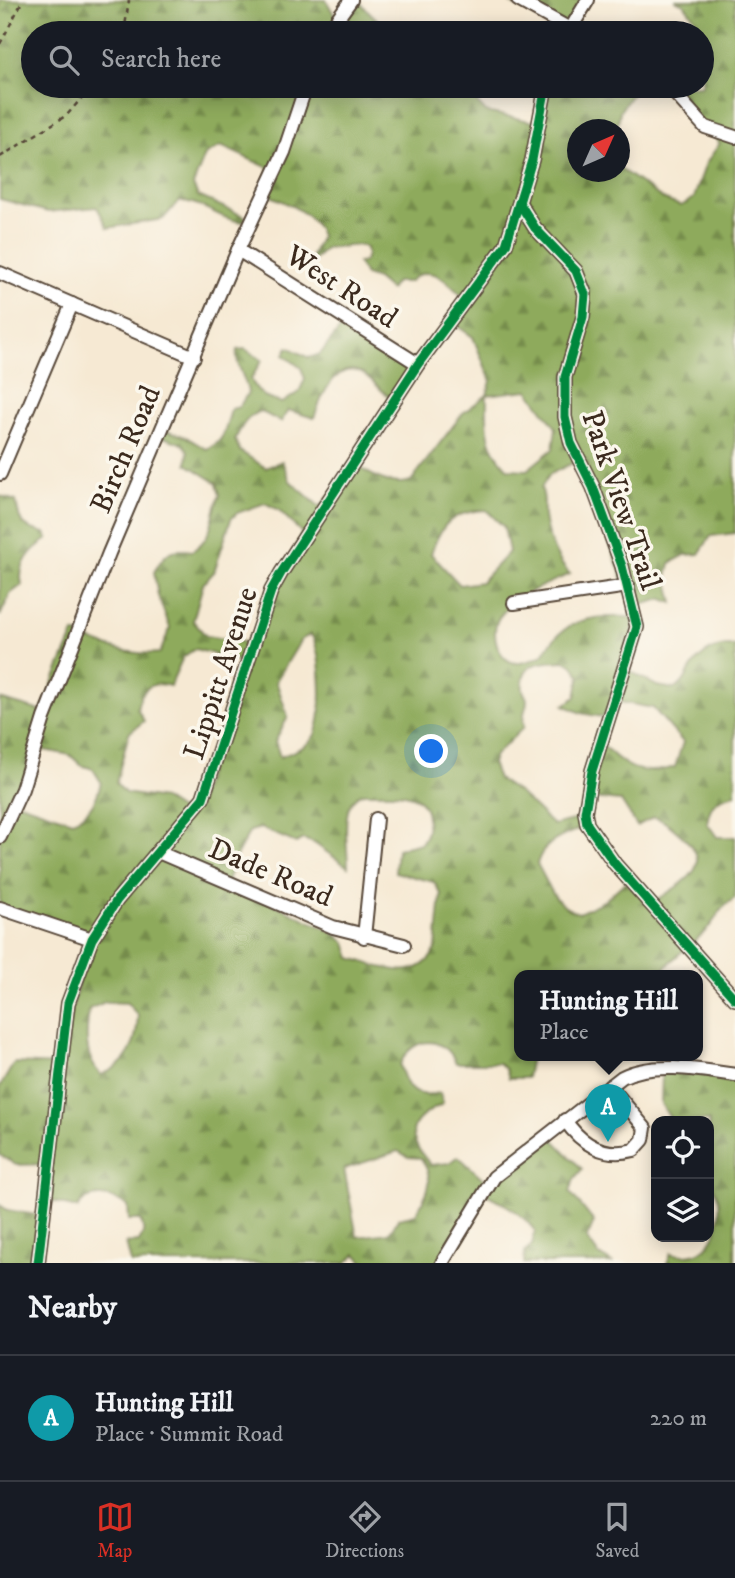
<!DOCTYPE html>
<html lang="en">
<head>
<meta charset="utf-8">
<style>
  body { margin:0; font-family:"IM FELL DW Pica",serif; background:#20242c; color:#f1f3f6 }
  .controls { position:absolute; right:21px; bottom:21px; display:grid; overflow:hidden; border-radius:14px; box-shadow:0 4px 18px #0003 }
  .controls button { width:63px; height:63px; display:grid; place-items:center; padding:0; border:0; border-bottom:2px solid #363941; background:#171b24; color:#f1f3f6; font:35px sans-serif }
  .compass { position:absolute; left:567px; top:119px; width:63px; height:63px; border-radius:50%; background:#171b24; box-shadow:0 4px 18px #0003; rotate:45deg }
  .you { position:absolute; left:432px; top:752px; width:24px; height:24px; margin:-18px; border:5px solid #fff; border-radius:50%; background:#1a73e8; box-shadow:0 0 0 10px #1a73e833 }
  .badge { display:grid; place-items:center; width:46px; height:46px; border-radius:50%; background:#d93025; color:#fff; font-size:23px; font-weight:700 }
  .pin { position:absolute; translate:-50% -58px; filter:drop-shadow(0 2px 4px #0008) }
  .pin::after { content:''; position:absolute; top:37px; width:24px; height:21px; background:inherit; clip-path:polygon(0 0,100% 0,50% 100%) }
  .popup { position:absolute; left:514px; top:970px; width:189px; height:91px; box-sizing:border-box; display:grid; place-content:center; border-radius:14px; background:#171b24; filter:drop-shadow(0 2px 5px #0005); font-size:23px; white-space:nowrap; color:#9ea1a6 }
  .popup b { font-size:26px; color:#f1f3f6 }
  .popup::after { content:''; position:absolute; left:50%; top:100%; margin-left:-14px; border:14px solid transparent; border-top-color:#171b24 }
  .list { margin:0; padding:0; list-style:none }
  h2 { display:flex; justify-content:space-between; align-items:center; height:91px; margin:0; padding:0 28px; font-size:30px }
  h2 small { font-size:23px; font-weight:400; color:#9ea1a6 }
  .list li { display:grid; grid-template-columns:46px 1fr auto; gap:21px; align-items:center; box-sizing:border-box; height:126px; padding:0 28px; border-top:2px solid #363941 }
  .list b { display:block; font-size:26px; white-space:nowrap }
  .list p { margin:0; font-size:23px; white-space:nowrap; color:#9ea1a6 }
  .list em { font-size:23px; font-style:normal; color:#9ea1a6 }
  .icon { flex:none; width:38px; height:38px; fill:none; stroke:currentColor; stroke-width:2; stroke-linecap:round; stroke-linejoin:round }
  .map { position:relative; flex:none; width:735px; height:1263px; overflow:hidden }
  .search { position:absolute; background:#171b24; box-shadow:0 4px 18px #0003; left:21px; right:21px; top:21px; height:77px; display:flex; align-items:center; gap:18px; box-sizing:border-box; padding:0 24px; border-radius:38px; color:#9ea1a6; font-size:26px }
  .sheet { height:217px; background:#171b24 }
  nav { display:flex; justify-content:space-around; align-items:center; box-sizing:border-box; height:98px; border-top:2px solid #363941; background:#171b24; font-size:19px; color:#9ea1a6 }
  nav a { display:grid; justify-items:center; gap:4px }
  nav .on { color:#d93025 }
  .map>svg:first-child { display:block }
  .forest { fill:url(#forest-firs); stroke:#646a3d; stroke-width:2; fill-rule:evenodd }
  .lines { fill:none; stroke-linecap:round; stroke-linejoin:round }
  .minor-casing { stroke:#574739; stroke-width:16 }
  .path { stroke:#574739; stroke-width:2.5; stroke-dasharray:5 5; stroke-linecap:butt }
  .minor { stroke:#fff; stroke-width:12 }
  .cycleway-casing { stroke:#fbf7ec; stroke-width:13 }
  .cycleway { stroke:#00873e; stroke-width:9 }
  .labels { text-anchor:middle; stroke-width:7; stroke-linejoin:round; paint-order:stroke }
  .street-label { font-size:30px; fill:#3b2a1e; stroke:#fbf7ec }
</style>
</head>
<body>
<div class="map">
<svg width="735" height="1263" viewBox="0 0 735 1263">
  <defs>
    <pattern id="forest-firs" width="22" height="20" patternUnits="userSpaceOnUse" patternTransform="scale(1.75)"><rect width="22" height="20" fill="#8eaa5c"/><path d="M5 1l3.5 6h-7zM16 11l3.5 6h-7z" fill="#758b4b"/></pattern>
  </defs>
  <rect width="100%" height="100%" fill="#fbf7ec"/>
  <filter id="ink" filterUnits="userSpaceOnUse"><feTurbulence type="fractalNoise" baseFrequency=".0143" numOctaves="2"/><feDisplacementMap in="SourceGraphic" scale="14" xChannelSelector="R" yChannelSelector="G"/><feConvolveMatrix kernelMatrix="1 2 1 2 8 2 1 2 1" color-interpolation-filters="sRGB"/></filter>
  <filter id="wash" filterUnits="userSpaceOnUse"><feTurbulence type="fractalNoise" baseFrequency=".00686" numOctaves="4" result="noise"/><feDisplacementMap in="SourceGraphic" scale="28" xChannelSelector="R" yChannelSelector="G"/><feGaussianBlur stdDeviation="1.57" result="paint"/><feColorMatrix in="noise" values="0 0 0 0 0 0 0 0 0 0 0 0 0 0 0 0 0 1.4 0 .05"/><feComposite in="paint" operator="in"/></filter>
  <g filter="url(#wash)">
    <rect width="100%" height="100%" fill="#f6e9d3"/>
    <g class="forest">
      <path d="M0,0H326L335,16L352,0H357L386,28L382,33H33V86H473V98L486,112L535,122L544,86H638L620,111L617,129L578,130V172H620V169L665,200L681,206L694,198L706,163L720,143L686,111L670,86H702V33H698L701,27L684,4L675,0H735V533L711,536L699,554L685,555L670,563L667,576L673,603L662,599L633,607L579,460L550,474L541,488C546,499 543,505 544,516C546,534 557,562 570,574C545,585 518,594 500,616C489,630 497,662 517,663C526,664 536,658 543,655C564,617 592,616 632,617L633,625L625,668L657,686L675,689C686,682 685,677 692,667C702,652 717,645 735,646V794C716,799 710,802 707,823L717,837H735V898C722,906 718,916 709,927C695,945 671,955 661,976H519V1056H531L527,1078H509L506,1069L499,1063H456C444,1033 410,1037 400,1065C407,1091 413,1098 440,1093L443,1104C406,1121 405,1136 431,1165L449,1163L458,1156L488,1183L547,1133L582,1169L574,1179L570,1192L594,1222L587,1239L598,1254L612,1263H524L525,1252L532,1245L535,1231C521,1212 504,1203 484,1193L448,1263H364L356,1254L346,1263H131L126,1243L139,1242C144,1233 145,1228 140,1220H129L128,1206C112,1195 89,1190 77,1208L50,1201L48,1164L16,1165L0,1155V1087L14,1063L59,1065L88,943L0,906V699L41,711L74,633C103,646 128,656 160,653L170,628L158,596L154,572C165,553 170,547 192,551C215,537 210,517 220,495L217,483L187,464L188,451L183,444L155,434L157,427L186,437L206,449C225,443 226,427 231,409L239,407L248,393C246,378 235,365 237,350L245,349L262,360L251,379C258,394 266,399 282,403L299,392L305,379L301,368L284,355L288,347L309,358L320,354L344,324L413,368L392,399C381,392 373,379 362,373C335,359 320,400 314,418L288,410L281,422L260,411C247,416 241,427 235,440L240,451L266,468L282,461L290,481L320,507L354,464C371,475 391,488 411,481L463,413L487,395L491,381L473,337L450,321L465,299C448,283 431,260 409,282H396L390,290L377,279L365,275L358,263L364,262L367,255L366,248L361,245L326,248L307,267L321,236C313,210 283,203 261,191L269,168L221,146L205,155L193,185L198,196L246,217L244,222C220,221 203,201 179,201L163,219L108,228L97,207L48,212L0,199ZM528,390L556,428L553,449L527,470L508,469C484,443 487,427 487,395ZM265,503L279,510L302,533L249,643L206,636L193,621L203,584L214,572L231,519L237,513ZM486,510L504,527L509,552L481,582L460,585L431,554C441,523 452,512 486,510ZM311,634C322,653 324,710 316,732C311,747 293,751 280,757L275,741L288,717L276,681L301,640ZM195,649L243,662L199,800L186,814L163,799L125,793L116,783L129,733L144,721L137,708C141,689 151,680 170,686L183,657ZM564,661L572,664L580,676L576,697L564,705L581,713L602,717L614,701L653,708L683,742L675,767C641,777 626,769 602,744L588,798L621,801L637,826L654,817C667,821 674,829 685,839C719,871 674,885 651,905L625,882L604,901L579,913C553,907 549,883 537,864C544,840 563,837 583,827L585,817L553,825L519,793L498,779L492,763L495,755L524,727C521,712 527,711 527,700C527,697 524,694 523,690C519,661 542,662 564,661ZM33,748L70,755L81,765L93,769L101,782C98,798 89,815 72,821L17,802ZM363,793C385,794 425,786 427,817C428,828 428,834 421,843L397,849L395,872L434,882L441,894L436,948C419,986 380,966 351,958L346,943L333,932L227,882L235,858L250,831L261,828L296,843L303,839L314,843L348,867C348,845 338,801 363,793ZM105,1002L127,1003L138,1015C137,1043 129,1065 101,1075C83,1057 86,1032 89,1009ZM398,1151L408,1157L421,1158C436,1182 428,1191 416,1214L399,1218L389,1233L357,1237L344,1169Z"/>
      <path d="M504,0H587L568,31Z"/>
      <path d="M0,496L16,501C19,524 23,528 45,533L48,539C31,549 17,565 22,585L10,594L0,616Z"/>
      <path d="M662,1073L735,1075V1263H667L671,1253C708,1263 721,1233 719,1202C718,1193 711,1185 709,1176C705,1160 709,1138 709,1121H672L661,1104Z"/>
      <path d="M0,1205L7,1210L37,1215L35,1263H0Z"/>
    </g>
  </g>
  <g filter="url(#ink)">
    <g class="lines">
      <defs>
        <g id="minor">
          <path d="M518,0L577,33"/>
          <path d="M327,33L351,0"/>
          <path d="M568,33L588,0"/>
          <path d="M668,86L705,127L735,137"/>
          <path d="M520,204L535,228L576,271L585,294L583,317L565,377V417L571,443L593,487L622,566L637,627L592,771L585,812L587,824L615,864L735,999"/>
          <path d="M238,250L418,364"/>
          <path d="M0,273L194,357"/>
          <path d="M0,474L72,304"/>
          <path d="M514,603L628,586"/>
          <path d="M0,837L22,789L44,718L109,553L238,250L284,152L306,86"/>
          <path d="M158,852L333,927L404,945"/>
          <path d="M0,908L92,939"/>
          <path d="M364,937L376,819"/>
          <path d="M565,1120C581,1144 604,1158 634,1150L643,1140L645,1128L610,1086"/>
          <path d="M38,1263L68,1003L92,939L117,900L203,798L271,591L281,573L418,364L506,245L532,160L546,86"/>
          <path d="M442,1263L494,1177L622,1077C653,1061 702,1070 735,1075"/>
        </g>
      </defs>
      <use href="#minor" class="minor-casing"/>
      <g class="path">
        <path d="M124,33L129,0"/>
        <path d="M0,44L23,0"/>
        <path d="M0,157L67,115L92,86"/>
      </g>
      <use href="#minor" class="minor"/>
      <defs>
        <g id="cycleway">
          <path d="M520,204L535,228L576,271L585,294L583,317L565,377V417L571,443L593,487L622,566L637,627L592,771L585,812L587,824L615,864L735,999"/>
          <path d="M38,1263L68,1003L92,939L117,900L203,798L271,591L281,573L418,364L506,245L532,160L546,86"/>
        </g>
      </defs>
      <use href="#cycleway" class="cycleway-casing"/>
      <use href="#cycleway" class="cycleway"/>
    </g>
  </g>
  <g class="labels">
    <g class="street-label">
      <text transform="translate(342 286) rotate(33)" y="10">West Road</text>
      <text transform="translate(125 449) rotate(-67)" y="10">Birch Road</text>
      <text transform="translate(622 500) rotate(71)" y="10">Park View Trail</text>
      <text transform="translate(220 673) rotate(-72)" y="10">Lippitt Avenue</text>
      <text transform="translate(271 872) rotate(23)" y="10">Dade Road</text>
    </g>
  </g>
</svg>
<div class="controls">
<button><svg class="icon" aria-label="locate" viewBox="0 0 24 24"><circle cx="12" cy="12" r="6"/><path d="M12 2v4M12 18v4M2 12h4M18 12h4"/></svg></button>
<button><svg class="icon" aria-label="layers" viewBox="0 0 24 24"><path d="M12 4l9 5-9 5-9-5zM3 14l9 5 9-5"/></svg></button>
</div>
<svg class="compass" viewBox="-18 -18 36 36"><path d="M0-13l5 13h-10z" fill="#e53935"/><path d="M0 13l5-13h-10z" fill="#9ea1a6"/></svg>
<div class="you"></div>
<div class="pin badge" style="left:608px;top:1142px;background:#0f9aa8">A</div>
<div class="popup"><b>Hunting Hill</b>Place</div>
<div class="search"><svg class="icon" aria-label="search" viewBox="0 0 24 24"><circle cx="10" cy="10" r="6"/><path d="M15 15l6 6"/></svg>Search here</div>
</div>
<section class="sheet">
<h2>Nearby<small></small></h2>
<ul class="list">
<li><span class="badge" style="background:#0f9aa8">A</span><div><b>Hunting Hill</b><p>Place · Summit Road</p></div><em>220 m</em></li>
</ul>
</section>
<nav>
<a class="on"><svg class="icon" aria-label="map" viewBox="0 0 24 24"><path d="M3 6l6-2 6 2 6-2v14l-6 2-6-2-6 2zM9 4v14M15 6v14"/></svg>Map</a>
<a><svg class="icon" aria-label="directions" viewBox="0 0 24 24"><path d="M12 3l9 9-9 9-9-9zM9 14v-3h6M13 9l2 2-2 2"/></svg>Directions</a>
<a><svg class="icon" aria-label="saved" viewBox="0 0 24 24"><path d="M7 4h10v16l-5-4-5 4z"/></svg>Saved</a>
</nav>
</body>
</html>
